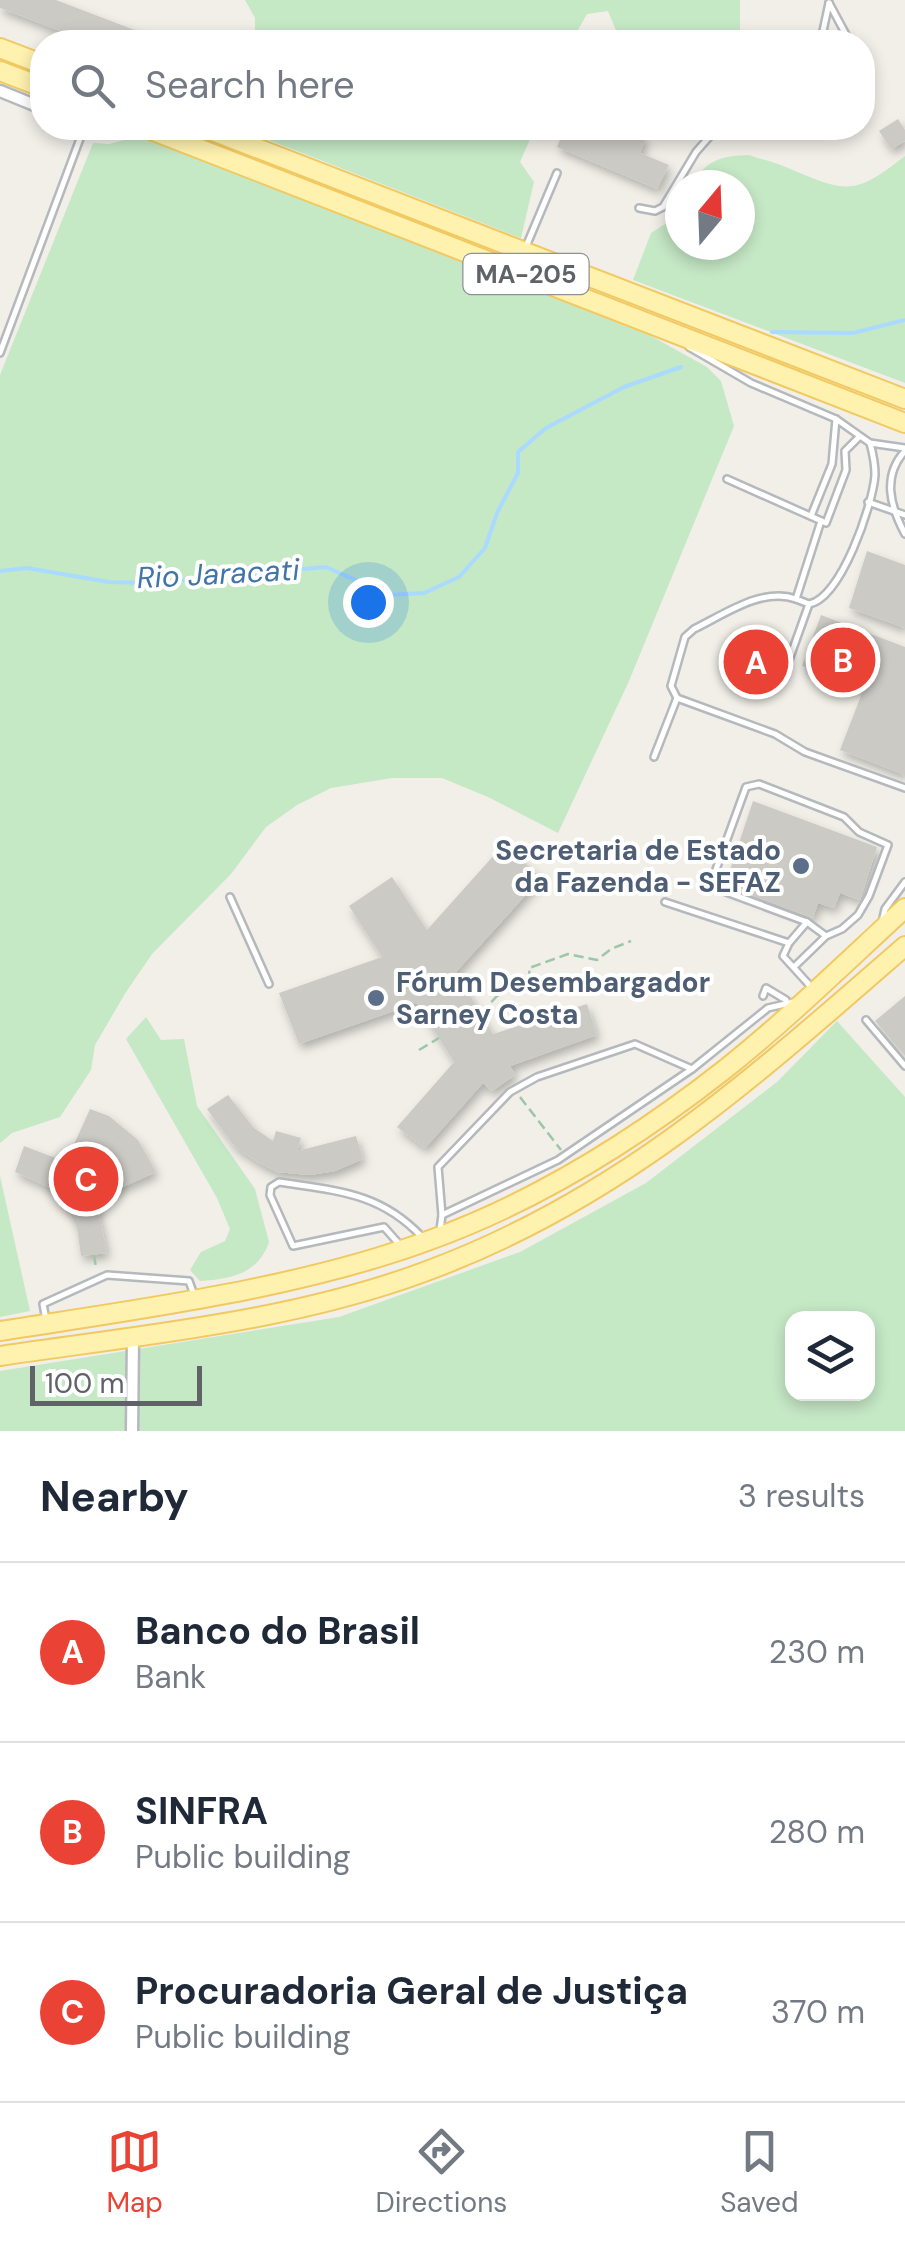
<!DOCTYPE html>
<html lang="en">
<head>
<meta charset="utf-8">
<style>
  body { margin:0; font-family:"DM Sans",sans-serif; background:#f6f6f7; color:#1f2937 }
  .controls { position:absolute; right:30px; bottom:30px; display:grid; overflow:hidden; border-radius:20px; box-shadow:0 5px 15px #0003 }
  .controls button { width:90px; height:90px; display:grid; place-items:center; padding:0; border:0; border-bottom:2px solid #e0e1e3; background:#fff; color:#1f2937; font:50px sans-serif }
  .compass { position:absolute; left:665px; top:170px; width:90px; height:90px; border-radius:50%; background:#fff; box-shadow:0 5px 15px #0003; rotate:19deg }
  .scale { position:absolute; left:30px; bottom:25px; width:172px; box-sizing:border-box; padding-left:10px; border:5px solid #5f6368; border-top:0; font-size:28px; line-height:35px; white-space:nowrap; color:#5f6368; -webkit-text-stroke:8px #fff; paint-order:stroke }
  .you { position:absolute; left:368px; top:602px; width:35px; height:35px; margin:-25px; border:8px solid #fff; border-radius:50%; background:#1a73e8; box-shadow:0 0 0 15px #1a73e833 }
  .badge { display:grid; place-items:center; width:65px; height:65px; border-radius:50%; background:#ea4335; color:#fff; font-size:32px; font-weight:700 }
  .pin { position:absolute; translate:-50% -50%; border:5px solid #fff; box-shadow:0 2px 10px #0006 }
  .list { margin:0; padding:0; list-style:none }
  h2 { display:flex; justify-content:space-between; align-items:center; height:130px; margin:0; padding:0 40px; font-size:42px }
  h2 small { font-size:32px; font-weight:400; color:#747a83 }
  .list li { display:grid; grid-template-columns:65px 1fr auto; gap:30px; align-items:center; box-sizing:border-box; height:180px; padding:0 40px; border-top:2px solid #e0e1e3 }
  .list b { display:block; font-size:38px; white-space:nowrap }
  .list p { margin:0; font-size:32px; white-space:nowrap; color:#747a83 }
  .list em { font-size:32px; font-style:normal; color:#747a83 }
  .icon { flex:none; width:55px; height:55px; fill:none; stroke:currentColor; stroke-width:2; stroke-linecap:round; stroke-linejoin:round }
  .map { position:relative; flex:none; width:905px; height:1431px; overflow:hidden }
  .search { position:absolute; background:#fff; box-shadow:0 5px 15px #0003; left:30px; right:30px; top:30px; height:110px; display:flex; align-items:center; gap:25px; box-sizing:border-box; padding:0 35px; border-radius:40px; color:#747a83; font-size:38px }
  .sheet { height:670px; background:#fff }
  nav { display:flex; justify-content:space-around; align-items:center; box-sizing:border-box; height:140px; border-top:2px solid #e0e1e3; background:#fff; font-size:28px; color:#747a83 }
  nav a { display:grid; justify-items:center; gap:5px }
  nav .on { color:#ea4335 }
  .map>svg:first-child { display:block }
  .green { fill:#c5e8c5; fill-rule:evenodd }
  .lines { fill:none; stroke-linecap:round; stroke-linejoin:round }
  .stream { stroke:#aadaff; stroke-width:4 }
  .building { fill:#cccac5; filter:url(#shadow) }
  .service-casing { stroke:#b5b8bc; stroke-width:10 }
  .minor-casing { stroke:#b5b8bc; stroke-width:15 }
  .primary-casing { stroke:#f2c960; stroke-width:22 }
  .path { stroke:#9cc7a9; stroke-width:2.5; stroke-dasharray:10 5; stroke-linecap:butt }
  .service { stroke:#fff; stroke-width:5 }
  .minor { stroke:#fff; stroke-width:10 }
  .primary { stroke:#fff2af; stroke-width:18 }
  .service-dot { fill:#5c6f8a; stroke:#fff; stroke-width:4 }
  .labels { text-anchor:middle; stroke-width:8; stroke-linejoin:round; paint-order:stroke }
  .shield { fill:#fff; stroke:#8f9295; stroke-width:2.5 }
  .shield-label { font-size:25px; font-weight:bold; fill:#5f6368 }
  .service-label { font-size:28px; font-weight:bold; fill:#4e5e75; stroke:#fff; text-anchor:end }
  .water-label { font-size:30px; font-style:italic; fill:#4174aa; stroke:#fff }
</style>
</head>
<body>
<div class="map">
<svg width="905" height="1431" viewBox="0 0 905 1431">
  <defs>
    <filter id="shadow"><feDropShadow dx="3" dy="5.5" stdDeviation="5" flood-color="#0004"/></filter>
  </defs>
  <rect width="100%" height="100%" fill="#f1efe8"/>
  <g class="green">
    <path d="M245,0H740V42H624L620,40L608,11L587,14L571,42H255V18Z"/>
    <path d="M238,128H535L520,162L534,182L521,238Z"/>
    <path d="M139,136L651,336L707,367L721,381L734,426L629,681L558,833L488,797L442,778H392L331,788L297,805L266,827L231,874L152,954L126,992L95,1045L91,1070L60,1117L12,1133L0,1143V375L93,143L109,144Z"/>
    <path d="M749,155C764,160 780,164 795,171C849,194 858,193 905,156V383L633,280L651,233L673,219L680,209V245H740V185H691C706,160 721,156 749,155Z"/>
    <path d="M146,1017L161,1040L184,1039L197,1106L255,1189L269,1242C258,1274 231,1279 200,1281L190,1270L201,1252L225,1241L230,1229L217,1198L126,1039Z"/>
    <path d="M837,1021L905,1097V1431H0V1371L339,1317L520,1252L646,1183L777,1082ZM792,1318H868V1394H792Z"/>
    <path d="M0,1176L30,1311L0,1317Z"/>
  </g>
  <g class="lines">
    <g class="stream">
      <path d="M772,332L853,333L905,320"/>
      <path d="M0,571L27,568L109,582L151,583L326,567L389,595L424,593L459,577L485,548L497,513L518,473V452L546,428L624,387L681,367"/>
    </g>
  </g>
  <g class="building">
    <path d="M0,0H56L166,42H89L0,8Z"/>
    <path d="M898,119L905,130V141L891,149L879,131Z"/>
    <path d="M565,128L591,134L593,128H623L646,137L640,153L669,165L657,189L557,147Z"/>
    <path d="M867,551L905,565V628L849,608Z"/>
    <path d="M821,615L905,647V775L840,750L864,688L802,666Z"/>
    <path d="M753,801L877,847L860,900L840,893L834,908L818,903L813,918L725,885Z"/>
    <path d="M504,844L541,878L456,972L493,1034L587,1004L597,1035L510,1066L515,1075L492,1091L483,1083L425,1148L397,1127L454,1062L417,1003L299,1044L279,993L382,957L349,906L392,877L427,930Z"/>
    <path d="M905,996V1056L875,1021Z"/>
    <path d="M228,1095L254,1128L273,1141L276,1131L301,1138L297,1151L356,1136L363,1159L335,1171L310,1175L277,1172L259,1163L235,1147L207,1109Z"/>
    <path d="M90,1109L109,1116L138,1140L156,1172L96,1199L107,1253L81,1256L77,1227L59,1192L15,1172L24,1146L66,1162Z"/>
  </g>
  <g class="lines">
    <defs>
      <g id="service">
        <path d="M829,3L850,42"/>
        <path d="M817,42L823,31L829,3"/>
        <path d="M818,42H837"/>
        <path d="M862,60L868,74"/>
        <path d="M639,208L655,211L663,207L696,152L717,128"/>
        <path d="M525,249L557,173"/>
        <path d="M689,347L751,383L836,419L870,443L905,448"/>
        <path d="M0,353L84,128"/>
        <path d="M905,451C882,476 890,506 905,534"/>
        <path d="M727,479L826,523L846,470L845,451L859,437"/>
        <path d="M868,502L905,515"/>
        <path d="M811,516L832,464L836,419"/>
        <path d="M821,521L796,599C762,587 725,614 694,629L685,637L671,686L677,698L775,734L805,752L905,788"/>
        <path d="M796,599L809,604C841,599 873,504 875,475C875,464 873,454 870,443"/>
        <path d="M789,660L809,604"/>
        <path d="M654,757L677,698"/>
        <path d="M230,897L269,984"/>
        <path d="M665,902L789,943"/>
        <path d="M807,922L789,943L783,956L813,989"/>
        <path d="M882,922L885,909L905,882"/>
        <path d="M794,967L826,936L842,929L858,915L869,896L888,845L859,832L844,817L759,784L746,787L710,886L807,922L826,936"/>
        <path d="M763,996L766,988L786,1000"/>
        <path d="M866,1020L905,1066"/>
        <path d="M442,1215L558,1160L692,1069"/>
        <path d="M440,1230L442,1215L438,1167L510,1092L537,1077L635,1044L692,1069L768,1008L794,1002"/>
        <path d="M400,1245L384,1227L293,1246L270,1195L271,1187L279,1182C336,1191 379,1192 421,1236"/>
        <path d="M46,1320L43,1304L107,1275L189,1281L194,1295"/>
      </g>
      <g id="minor">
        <path d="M0,91L42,108"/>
        <path d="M94,128H115"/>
        <path d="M132,1431L133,1337"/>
      </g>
      <g id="primary">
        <path d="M0,48L42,64"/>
        <path d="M0,71L42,87"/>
        <path d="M146,128L905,423"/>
        <path d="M205,128L905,399"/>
        <path d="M0,1331C139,1309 298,1289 430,1240C535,1202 636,1139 724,1070C787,1020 845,963 905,908"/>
        <path d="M0,1356C141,1335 289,1322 424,1272C618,1201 752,1079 905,946"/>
      </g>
    </defs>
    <use href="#service" class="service-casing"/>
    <use href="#minor" class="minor-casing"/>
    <use href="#primary" class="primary-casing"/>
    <g class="path">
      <path d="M481,1013L497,996L530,981L529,968L568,954L597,960L611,949L631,941"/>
      <path d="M419,1050L439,1038"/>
      <path d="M520,1097L561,1150"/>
      <path d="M94,1255L96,1268"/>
    </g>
    <use href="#service" class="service"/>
    <use href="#minor" class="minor"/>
    <use href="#primary" class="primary"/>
  </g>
  <g class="service-dot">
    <circle cx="801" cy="866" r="10"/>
    <circle cx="376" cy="998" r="10"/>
  </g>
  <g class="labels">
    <rect class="shield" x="463.5" y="254" width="125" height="40" rx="8"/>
    <g class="shield-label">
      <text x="526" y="283">MA-205</text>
    </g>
    <g class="service-label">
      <text x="781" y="860">Secretaria de Estado<tspan x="781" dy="32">da Fazenda - SEFAZ</tspan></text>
      <text x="396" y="992" text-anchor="start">Fórum Desembargador<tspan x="396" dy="32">Sarney Costa</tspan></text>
    </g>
    <g class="water-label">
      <text transform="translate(218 574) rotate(-3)" y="10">Rio Jaracati</text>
    </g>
  </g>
</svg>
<div class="controls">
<button><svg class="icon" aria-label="layers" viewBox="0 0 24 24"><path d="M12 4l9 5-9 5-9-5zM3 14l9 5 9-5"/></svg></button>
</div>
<svg class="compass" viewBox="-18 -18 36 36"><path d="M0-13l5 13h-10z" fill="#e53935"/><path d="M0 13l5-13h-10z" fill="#747a83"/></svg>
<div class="scale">100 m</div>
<div class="you"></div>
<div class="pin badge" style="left:756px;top:662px">A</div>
<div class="pin badge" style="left:843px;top:660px">B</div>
<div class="pin badge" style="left:86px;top:1179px">C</div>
<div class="search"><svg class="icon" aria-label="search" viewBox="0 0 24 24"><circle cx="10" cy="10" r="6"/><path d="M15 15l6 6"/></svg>Search here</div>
</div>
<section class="sheet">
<h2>Nearby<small>3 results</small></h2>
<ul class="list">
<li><span class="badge">A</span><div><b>Banco do Brasil</b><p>Bank</p></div><em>230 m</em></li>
<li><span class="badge">B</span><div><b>SINFRA</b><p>Public building</p></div><em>280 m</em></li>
<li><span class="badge">C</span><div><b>Procuradoria Geral de Justiça</b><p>Public building</p></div><em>370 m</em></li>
</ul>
</section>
<nav>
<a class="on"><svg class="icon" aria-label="map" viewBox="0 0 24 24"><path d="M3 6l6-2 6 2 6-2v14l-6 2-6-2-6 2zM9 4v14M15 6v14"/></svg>Map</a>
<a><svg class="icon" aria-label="directions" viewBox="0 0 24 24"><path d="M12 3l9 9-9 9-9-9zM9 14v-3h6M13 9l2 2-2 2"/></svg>Directions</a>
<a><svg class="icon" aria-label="saved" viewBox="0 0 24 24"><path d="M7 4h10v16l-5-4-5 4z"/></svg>Saved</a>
</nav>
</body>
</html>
